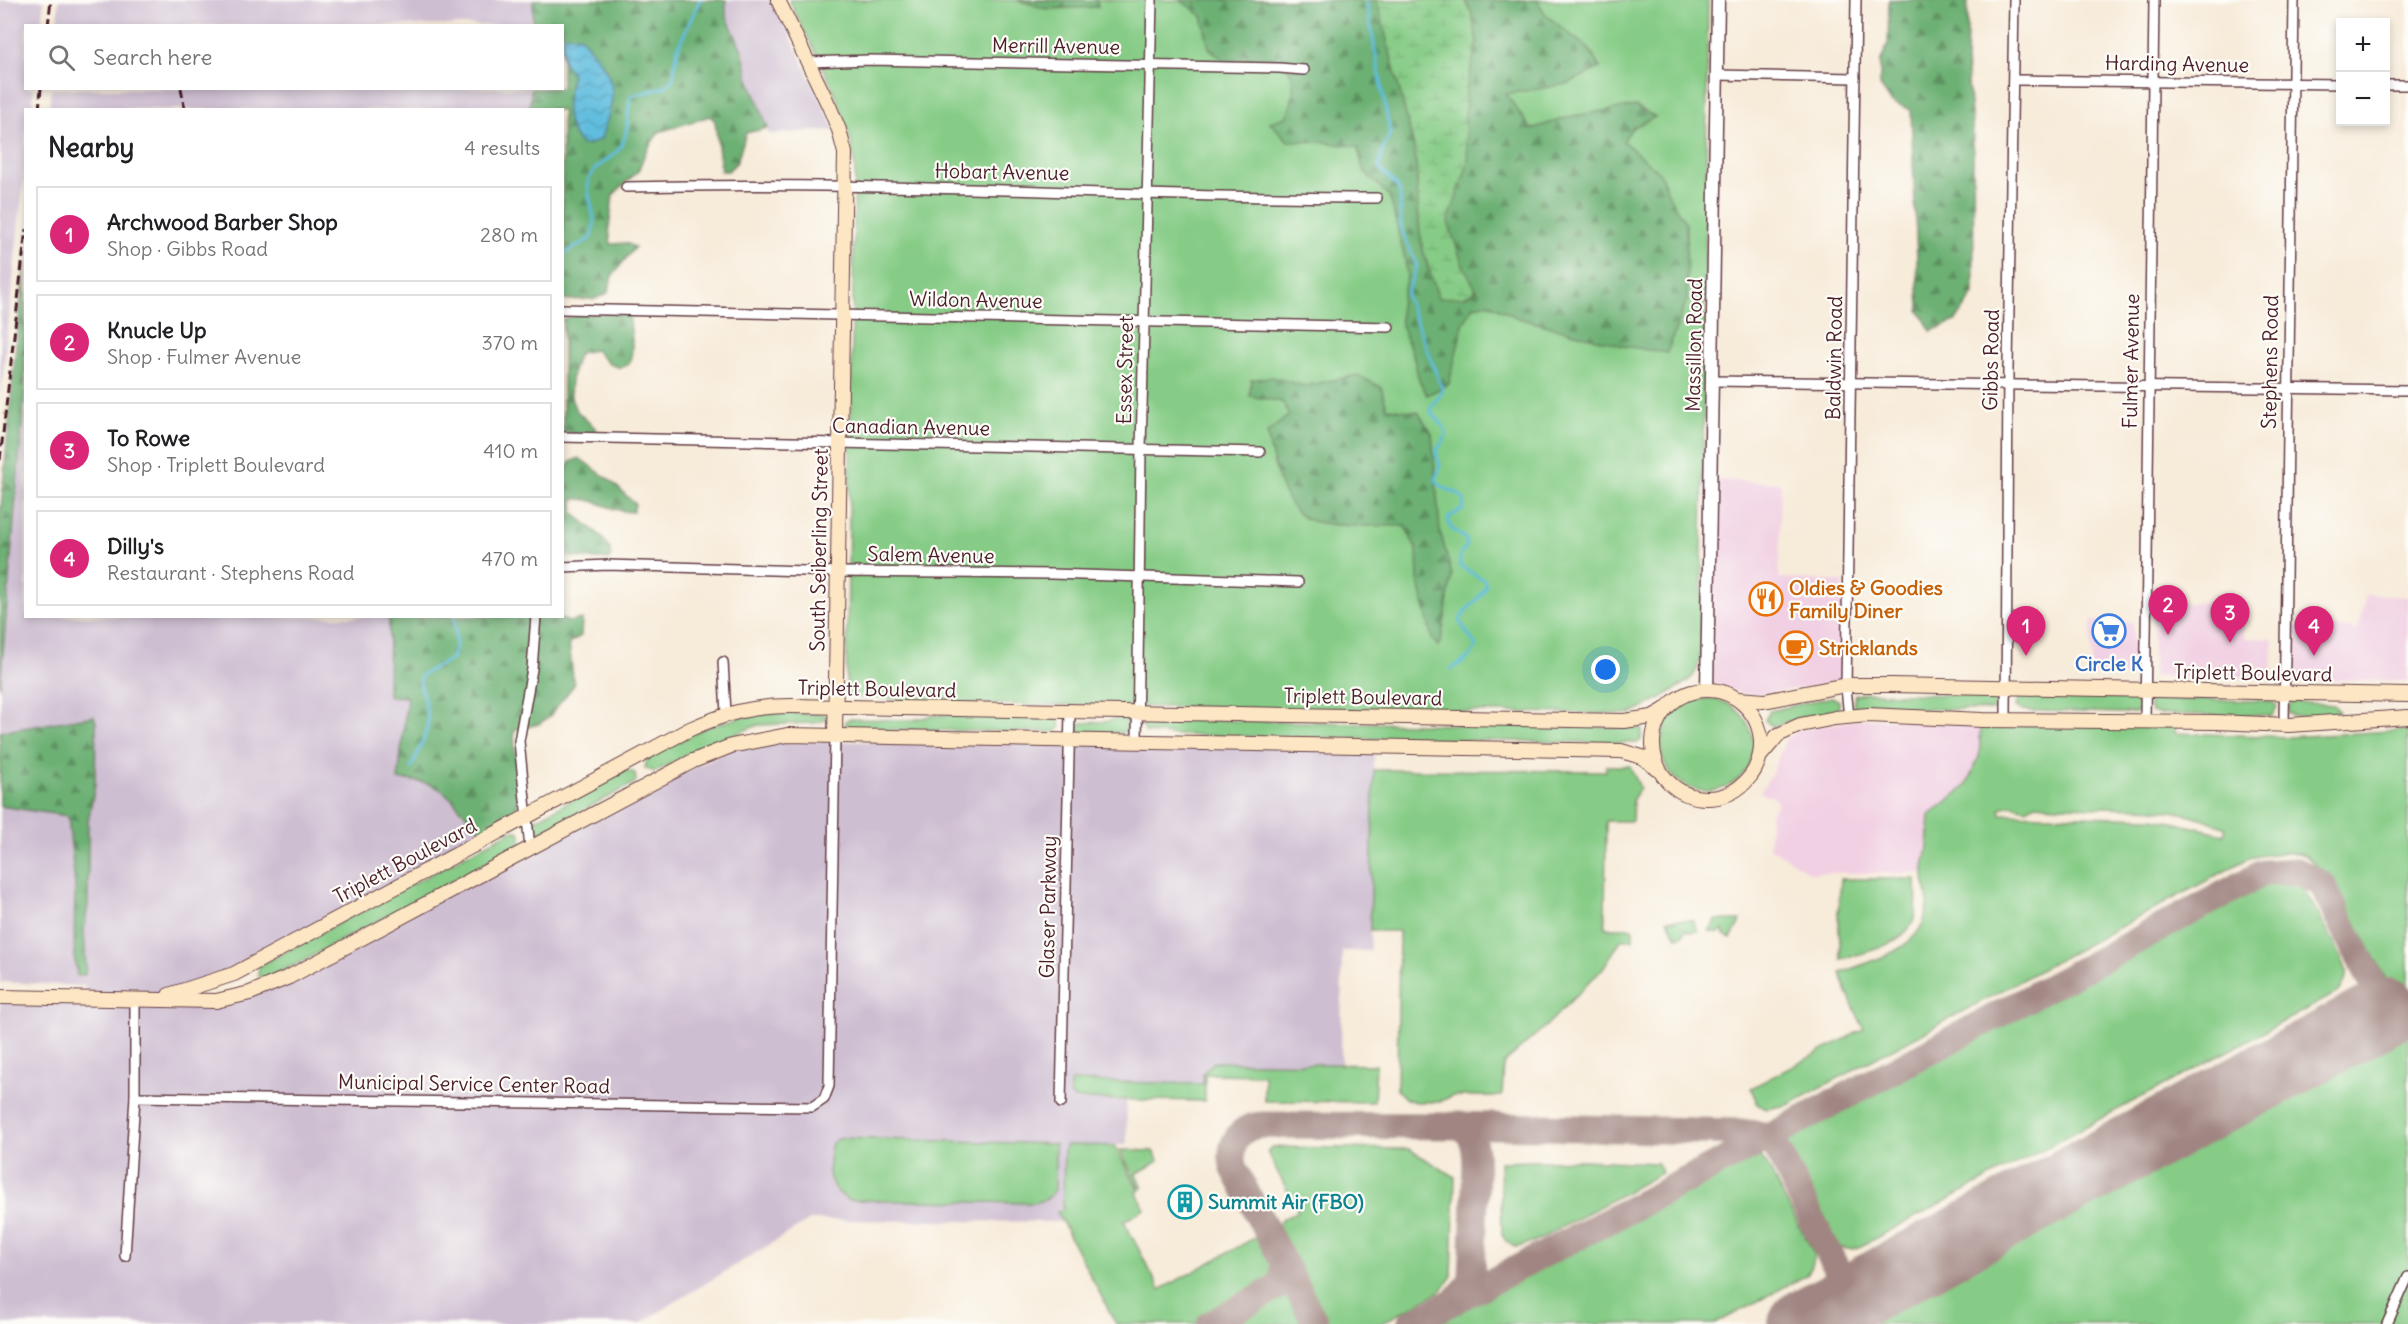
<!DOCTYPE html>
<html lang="en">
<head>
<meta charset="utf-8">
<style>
  body { margin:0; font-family:Delius,sans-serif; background:#f2f2f2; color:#202124 }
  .controls { position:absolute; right:18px; top:18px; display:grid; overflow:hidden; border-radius:0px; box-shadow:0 3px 9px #0003 }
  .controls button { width:54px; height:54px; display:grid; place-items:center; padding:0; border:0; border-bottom:2px solid #e0e0e0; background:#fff; color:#202124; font:30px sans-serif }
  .you { position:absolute; left:1606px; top:670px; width:21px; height:21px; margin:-15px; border:4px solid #fff; border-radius:50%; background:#1a73e8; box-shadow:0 0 0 9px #1a73e833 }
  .badge { display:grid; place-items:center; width:39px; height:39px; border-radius:50%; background:#db2777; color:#fff; font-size:20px; font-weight:700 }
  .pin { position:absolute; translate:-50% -50px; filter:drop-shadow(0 2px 3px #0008) }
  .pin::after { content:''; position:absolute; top:32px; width:21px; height:18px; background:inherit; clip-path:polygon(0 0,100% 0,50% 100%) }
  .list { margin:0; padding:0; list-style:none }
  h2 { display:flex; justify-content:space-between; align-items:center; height:78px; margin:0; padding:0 24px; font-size:26px }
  h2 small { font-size:20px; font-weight:400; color:#757577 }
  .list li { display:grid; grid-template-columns:39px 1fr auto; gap:18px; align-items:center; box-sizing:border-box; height:96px; margin:0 12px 12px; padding:0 12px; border:2px solid #e0e0e0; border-radius:0px }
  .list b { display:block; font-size:22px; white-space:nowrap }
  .list p { margin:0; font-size:20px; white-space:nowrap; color:#757577 }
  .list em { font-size:20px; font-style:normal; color:#757577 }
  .icon { flex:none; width:33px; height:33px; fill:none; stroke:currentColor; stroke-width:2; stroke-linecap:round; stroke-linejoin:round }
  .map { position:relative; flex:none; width:2408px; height:1324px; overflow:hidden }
  .search { position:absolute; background:#fff; box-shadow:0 3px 9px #0003; left:24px; top:24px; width:540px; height:66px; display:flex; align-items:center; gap:15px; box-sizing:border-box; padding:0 21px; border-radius:0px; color:#757577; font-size:22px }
  .panel { position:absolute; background:#fff; box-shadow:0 3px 9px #0003; left:24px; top:108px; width:540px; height:510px; border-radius:0px }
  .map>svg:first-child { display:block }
  .built { fill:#f1d0e3 }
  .industrial { fill:#cebed1 }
  .green { fill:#86cc86; stroke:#687658; stroke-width:1.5; fill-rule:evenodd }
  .forest { fill:url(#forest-firs); stroke:#5b684f; stroke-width:1.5 }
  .wetland { fill:url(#wetland-marsh); stroke:#687658; stroke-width:1.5 }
  .water { fill:url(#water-waves); stroke:#556e84; stroke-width:1.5 }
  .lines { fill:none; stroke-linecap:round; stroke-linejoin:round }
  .stream { stroke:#60bdde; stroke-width:3 }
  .taxiway { stroke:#a08582; stroke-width:27 }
  .runway { stroke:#a08582; stroke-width:68 }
  .minor-casing { stroke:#643e45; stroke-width:12 }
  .tertiary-casing { stroke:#643e45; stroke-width:15 }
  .secondary-casing { stroke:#643e45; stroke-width:16 }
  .minor { stroke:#fff; stroke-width:9 }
  .tertiary { stroke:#fff; stroke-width:12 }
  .secondary { stroke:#fce6c4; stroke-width:14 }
  .rail { stroke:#4a1f2b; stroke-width:3; stroke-dasharray:9 4.5; stroke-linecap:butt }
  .labels { text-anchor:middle; stroke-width:4.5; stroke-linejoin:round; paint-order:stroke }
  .street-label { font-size:20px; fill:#4a1f2b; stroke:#fdfcf7 }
  .food-label { font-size:20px; font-weight:bold; fill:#c56008; stroke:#fdfcf7; text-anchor:start }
  .shop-label { font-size:20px; font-weight:bold; fill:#366cbe; stroke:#fdfcf7 }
  .culture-label { font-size:20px; font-weight:bold; fill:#0d838f; stroke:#fdfcf7; text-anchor:start }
</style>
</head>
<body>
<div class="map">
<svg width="2408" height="1324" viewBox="0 0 2408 1324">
  <defs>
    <pattern id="forest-firs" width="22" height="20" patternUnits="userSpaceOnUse" patternTransform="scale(1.5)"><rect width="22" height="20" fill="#6cb073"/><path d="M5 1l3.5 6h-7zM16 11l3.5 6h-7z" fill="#5b8f5f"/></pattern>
    <pattern id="wetland-marsh" width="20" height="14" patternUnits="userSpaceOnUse" patternTransform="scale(1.5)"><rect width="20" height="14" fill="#86cc86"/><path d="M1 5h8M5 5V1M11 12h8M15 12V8" fill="none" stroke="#75af74"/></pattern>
    <pattern id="water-waves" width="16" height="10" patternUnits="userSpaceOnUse" patternTransform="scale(1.5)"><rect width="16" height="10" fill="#60bdde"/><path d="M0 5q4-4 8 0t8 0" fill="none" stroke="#5199b4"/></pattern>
  </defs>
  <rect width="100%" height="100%" fill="#fdfcf7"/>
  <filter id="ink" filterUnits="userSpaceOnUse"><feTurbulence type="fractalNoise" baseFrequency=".0167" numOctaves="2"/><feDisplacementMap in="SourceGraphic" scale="12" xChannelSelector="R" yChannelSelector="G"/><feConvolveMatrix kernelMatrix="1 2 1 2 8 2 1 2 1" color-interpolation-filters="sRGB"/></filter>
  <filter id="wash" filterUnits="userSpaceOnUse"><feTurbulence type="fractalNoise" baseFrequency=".008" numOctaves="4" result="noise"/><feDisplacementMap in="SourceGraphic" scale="24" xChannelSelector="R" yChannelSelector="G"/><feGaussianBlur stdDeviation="1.35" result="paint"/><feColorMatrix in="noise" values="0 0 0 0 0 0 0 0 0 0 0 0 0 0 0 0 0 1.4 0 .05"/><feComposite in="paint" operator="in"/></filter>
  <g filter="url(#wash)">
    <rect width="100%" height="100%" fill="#f7ebd9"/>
    <g class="built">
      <path d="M1714,480L1781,483L1779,578L1844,582L1842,683L1748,695L1712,684Z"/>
      <path d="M2366,594L2408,597V681L2293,679V626L2353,628L2354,631L2358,628Z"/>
      <path d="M2213,602V620L2243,621L2244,638L2273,639L2272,678L2153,676V605Z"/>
      <path d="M2091,621L2133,622L2132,676L2092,675Z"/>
      <path d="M1863,719L1981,724L1979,757L1966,786L1930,815L1928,848L1923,873H1811L1769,847L1770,814L1778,803L1772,795H1765L1760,792L1771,776L1786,738L1800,730Z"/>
    </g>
    <g class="industrial">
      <path d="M0,0H44L41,25L26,26V88L34,89L32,109L26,110L25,168L0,401Z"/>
      <path d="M59,0H533V25L57,26Z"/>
      <path d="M726,0H773L835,130L769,134L748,76L742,50L726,15Z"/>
      <path d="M51,89L531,88V89L530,110L49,109Z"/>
      <path d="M25,389L26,616L389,617L388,696L407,697L398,780H420L446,790L462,813L482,831L369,902L262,959L158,999L235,998L574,825L747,741L1374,745L1370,951H1342L1341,1064L1214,1062L1203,1073V1084L1126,1082L1127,1145H1072L1069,1222L810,1220L639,1324H0V997L84,999L85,986L0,982V806L68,816L75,885L74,924L84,975L86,966L84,930L88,905V821L95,785L96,723L94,716L0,732V687Z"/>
    </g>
    <g class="green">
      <path d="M789,0H1708L1701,648C1700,657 1699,668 1693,676C1687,684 1642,709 1631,714L922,703L884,698H862L846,693L855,166C849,107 814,52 789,0Z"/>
      <path d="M1872,693L1988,696H1994L1997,701L1994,710L1857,708L1853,705L1855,694Z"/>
      <path d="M2026,694L2131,698L2138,702L2140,708L2136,713H2128L2030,711L2019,709L2016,706L2019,695Z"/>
      <path d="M1832,697L1839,701V707L1833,712L1786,722L1773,727L1765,720L1770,711Z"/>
      <path d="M2154,699L2269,701L2274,703L2277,707L2272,716L2159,714L2151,712L2149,703Z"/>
      <circle cx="1707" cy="745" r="46"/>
      <path d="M2296,702L2334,705L2339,712C2327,718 2303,718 2289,714L2288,708L2291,703Z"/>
      <path d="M779,713L822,714L825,715L826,720L814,723L758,725L698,749L655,772L645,768L647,759L702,729L748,715Z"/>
      <path d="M935,715L1054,717L1059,719L1060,728L1055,732L849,729L845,725L846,720L849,719L913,720Z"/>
      <path d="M1117,718L1125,719L1128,724L1127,732L1081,733L1077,730V726L1081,723L1109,721Z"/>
      <path d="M1148,719L1636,728L1642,729L1641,740L1637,743H1624L1174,735L1146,733L1142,725Z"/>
      <path d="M1981,724L2175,727V733L2288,737L2408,730V1019C2391,989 2330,868 2304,855C2292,850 2262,855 2249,858L1788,1105L1766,1109L1757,1103L1751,1088L1864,1029L1847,993L1841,973C1874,959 1923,950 1927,907C1929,895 1924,885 1924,875C1923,866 1927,856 1928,847C1929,837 1929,826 1930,815L1966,786L1979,757ZM2036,804C2084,810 2135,803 2182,813C2197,816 2213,822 2226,828L2224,834L2154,818L2001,814L2000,808L2012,805L2026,809Z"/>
      <path d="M1606,766H1630L1640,788L1633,799L1632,821H1606L1605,928H1633V940H1621L1603,968L1547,1025L1504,1063L1502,1096H1452L1439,1102H1416L1406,1099L1397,1090L1399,931H1370L1374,770L1606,771Z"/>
      <path d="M627,770L635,773L636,781L633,784L542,832L538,833L532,828L533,821Z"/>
      <path d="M511,831H518L521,835V844L301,962L266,978H261L258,975L259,966Z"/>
      <path d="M2278,877C2285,878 2290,878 2296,882C2308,891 2342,955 2346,970C2348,978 2343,986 2339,992L1857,1248C1845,1251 1838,1248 1830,1239L1788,1156L1785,1145L1790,1133L2256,883Z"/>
      <path d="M1841,879H1916C1916,890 1918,905 1915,916C1908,944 1865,953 1841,959L1838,913Z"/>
      <path d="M1667,920H1692L1698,931L1690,932L1685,930L1683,935L1677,937Z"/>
      <path d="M1716,920H1741L1731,938L1724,935L1723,930L1718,933L1709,931Z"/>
      <path d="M2408,1036V1324H1867Z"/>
      <path d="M1214,1062L1376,1065L1374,1102L1264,1101V1075L1205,1074V1101L1075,1099L1070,1094V1084L1072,1081L1203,1084V1073Z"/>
      <path d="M841,1138L1055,1144V1190L1047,1199L1034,1203L849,1200C825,1187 827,1167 832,1143Z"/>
      <path d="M1066,1145L1115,1146L1139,1191L1137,1193L1145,1209L1124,1221L1160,1290L1256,1237L1261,1239L1277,1270L1276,1280L1195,1324H1116L1057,1212L1063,1209L1064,1150Z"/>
      <path d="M1272,1147L1409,1149L1455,1177L1452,1276L1441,1291L1380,1324H1326L1278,1235L1276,1229L1281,1220L1298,1211L1267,1152Z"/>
      <path d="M1120,1150L1153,1151L1159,1161L1136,1174L1143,1188L1140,1189Z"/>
      <path d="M1745,1154L1760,1157L1766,1163L1813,1252C1815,1262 1812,1267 1807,1275L1715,1324H1423Z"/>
      <path d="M1581,1160L1658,1163L1661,1173L1542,1238L1522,1246L1514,1247L1506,1241L1502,1235L1500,1162Z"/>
      <path d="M1283,1294L1292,1296L1307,1324H1224Z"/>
    </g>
    <g class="forest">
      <path d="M533,0H726V15L742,50L748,76L768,128L746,133L737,162L728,171H721L715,121L710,116L659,132L646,151L638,171L613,195L609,229L611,244L626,243L635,247L612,276L608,293L595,299L563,300L562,110H530L531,89L562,88V26L533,25Z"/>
      <path d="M1017,0H1097L1098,7L1047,9Z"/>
      <path d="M1180,0H1377L1414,147C1420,181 1415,215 1423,249C1426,265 1434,281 1438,298L1476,290L1462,263L1448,222L1456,194L1465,122L1466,89L1477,42L1471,12L1465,0H1537L1546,15L1589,49L1600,68L1567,84L1506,94L1531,129L1572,116L1636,106L1655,117L1632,128L1623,141L1660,173L1671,200L1686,224L1687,300L1667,353L1624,346L1518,318L1488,303L1474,306L1463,324L1449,384L1427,395L1419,380L1413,355L1401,325L1400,306L1407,276L1405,260L1390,197L1363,170L1358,147L1323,142L1288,141L1270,122L1286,117C1295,99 1300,64 1272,58C1261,55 1238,60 1225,61L1209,48L1202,16Z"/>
      <path d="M1889,0H1968L1966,61L1973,134L1974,294L1956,321L1931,331L1919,310L1911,110L1891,102L1880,86V63L1888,44Z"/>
      <path d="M25,263V389L0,687V517L16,343Z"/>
      <path d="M623,313L629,315C631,331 635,349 629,364L621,368L609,364L595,350L579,353C572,372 564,395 578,412C583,418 591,423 596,429L595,434L563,433V319L580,314Z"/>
      <path d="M1357,375L1381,387L1387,408L1418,412L1432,434L1440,531L1452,575L1441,641L1438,646L1432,639L1418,579L1417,550L1405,526C1382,525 1322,529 1303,517C1281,503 1272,458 1267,433L1289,415L1282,402L1250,396L1251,380L1272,377L1305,386Z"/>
      <path d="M579,458L610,480L635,504L633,512C611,512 594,497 573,499V513L601,536L610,549L611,556L609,560L563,556V476L570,462Z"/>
      <path d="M555,616L569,622L582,619L581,636L569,643L574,685L549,717L539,724L514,730L518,808L482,831C448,801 450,780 398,780L407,697L388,696L389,617Z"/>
      <path d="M94,716L96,723L95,785L88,821V905L84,930L86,966L85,975L77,976L74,956L75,885L68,816L0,806V732Z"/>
    </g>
    <path class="wetland" d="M1377,0H1465L1471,12L1477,42L1466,90L1465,122L1468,163L1448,222L1462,263L1476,290L1464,297L1438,298C1434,281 1427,266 1423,249C1415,215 1420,181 1414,147Z"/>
    <path class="water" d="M562,34L581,37C591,51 611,71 612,89C614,104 605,124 601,139L588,145H582C561,125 566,99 572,74L563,61Z"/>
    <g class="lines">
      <g class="stream">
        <path d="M1366,0L1390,133L1381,155L1379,168L1397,186L1400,193L1401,228L1417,266L1406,295L1443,391L1431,407V412C1443,427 1455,431 1437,449V458L1440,465L1436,480C1443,493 1457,488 1464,500L1463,509L1449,517C1447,530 1456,531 1465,538L1467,545L1460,555V566L1484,580L1486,585C1481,602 1463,607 1460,622L1476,646C1471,658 1462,663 1451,669"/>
        <path d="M562,255L591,238C600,213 584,197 589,179C594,164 613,160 621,146C630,131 626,113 631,96L665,87L673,79L678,47L700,0"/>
        <path d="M411,768C417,753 428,735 428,719C427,705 420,692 420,677C430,668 441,666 452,658L456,643L454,616"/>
      </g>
      <g class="taxiway">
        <path d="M1454,1125L1740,1132L1771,1136L1851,1298"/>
        <path d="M1457,1299L1469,1285L1472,1276L1476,1173"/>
        <path d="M1210,1324L1276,1288L1283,1277V1261"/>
        <path d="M1316,1324L1234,1169C1227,1147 1238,1126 1262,1125L1459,1126C1481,1134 1475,1170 1475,1190"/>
        <path d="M1410,1324L1771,1136L2263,873L2297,871L2322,884L2387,1011"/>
      </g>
      <path class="runway" d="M1802,1324L2387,1011"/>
    </g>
  </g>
  <g filter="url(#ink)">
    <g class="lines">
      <defs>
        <g id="minor">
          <path d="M808,62L870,60L1279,68L1304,70"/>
          <path d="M1717,75L1855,78"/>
          <path d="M2014,80L2340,84"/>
          <path d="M2386,85H2408"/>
          <path d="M626,187C876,180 1127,198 1377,198"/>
          <path d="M562,309L1389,327"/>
          <path d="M1713,381L2408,390"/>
          <path d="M562,437L1260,452"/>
          <path d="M562,567L608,565L839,572L1052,574L1298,582"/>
          <path d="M723,662L726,713"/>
          <path d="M1849,717L1846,688L1856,0"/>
          <path d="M2006,720L2008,368L2014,0"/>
          <path d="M2145,721L2154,0"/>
          <path d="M2284,725L2294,0"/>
          <path d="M1137,741L1141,449L1152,0"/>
          <path d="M530,848L519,741L532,669L536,616"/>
          <path d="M135,1097L812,1107L824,1099L829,1086L835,736"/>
          <path d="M1061,1103L1070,712"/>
          <path d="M125,1256L135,1097V1000"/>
          <path d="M2387,1324L2408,1277"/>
        </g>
        <path id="tertiary" d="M1707,690L1718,0"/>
        <g id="secondary">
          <path d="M778,0L829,106L839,130L845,153L835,736"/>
          <circle cx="1707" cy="744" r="54"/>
          <path d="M1738,699L1764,701L1846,685H1891L2408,695"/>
          <path d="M1761,755L1778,735L1800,725L1835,718L1868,715L1982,720L2215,722L2289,725L2408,717"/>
          <path d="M169,995L234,974L690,729C726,713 752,706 791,706L1624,721L1652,717L1666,709"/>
          <path d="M0,997L216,1001L250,993L289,977L693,761L731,746L787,735L1621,751L1642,757L1660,771"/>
        </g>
      </defs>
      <use href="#minor" class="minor-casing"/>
      <use href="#tertiary" class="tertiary-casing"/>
      <use href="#secondary" class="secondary-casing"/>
      <use href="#minor" class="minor"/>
      <use href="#tertiary" class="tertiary"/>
      <use href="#secondary" class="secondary"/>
      <g class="rail">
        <path d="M48,26L51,0"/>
        <path d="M181,88L185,110"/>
        <path d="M39,110L41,88"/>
        <path d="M0,460L26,229"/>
      </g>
    </g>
  </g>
  <defs>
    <symbol id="restaurant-ring" viewBox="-11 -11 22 22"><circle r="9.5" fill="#fdfcf7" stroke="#e8710a" stroke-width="1.5"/><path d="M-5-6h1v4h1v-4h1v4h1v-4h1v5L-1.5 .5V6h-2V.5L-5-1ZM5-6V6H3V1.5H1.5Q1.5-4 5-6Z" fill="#e8710a"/></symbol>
    <symbol id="supermarket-ring" viewBox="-11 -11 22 22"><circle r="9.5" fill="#fdfcf7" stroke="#3f7fe0" stroke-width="1.5"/><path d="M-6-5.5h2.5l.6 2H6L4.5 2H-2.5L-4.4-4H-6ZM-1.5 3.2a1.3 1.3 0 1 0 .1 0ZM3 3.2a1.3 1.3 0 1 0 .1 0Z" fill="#3f7fe0"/></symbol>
    <symbol id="cafe-ring" viewBox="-11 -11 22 22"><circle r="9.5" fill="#fdfcf7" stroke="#e8710a" stroke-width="1.5"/><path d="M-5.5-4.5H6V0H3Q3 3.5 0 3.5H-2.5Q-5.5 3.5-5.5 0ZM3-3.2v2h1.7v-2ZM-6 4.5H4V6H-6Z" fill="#e8710a"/></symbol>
    <symbol id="building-ring" viewBox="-11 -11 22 22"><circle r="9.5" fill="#fdfcf7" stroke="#0f9aa8" stroke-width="1.5"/><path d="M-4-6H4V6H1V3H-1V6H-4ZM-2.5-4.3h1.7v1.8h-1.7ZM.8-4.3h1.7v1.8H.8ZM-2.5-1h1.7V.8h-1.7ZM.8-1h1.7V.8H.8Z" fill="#0f9aa8"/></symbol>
  </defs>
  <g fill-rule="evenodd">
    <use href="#restaurant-ring" x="1747" y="580" width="38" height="38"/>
    <use href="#supermarket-ring" x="2090" y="612" width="38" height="38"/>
    <use href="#cafe-ring" x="1777" y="629" width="38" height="38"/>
    <use href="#building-ring" x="1166" y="1183" width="38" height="38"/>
  </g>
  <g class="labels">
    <g class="street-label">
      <text transform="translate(1056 46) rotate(1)" y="7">Merrill Avenue</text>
      <text transform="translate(2177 64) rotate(1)" y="7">Harding Avenue</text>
      <text transform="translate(1002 172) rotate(1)" y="7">Hobart Avenue</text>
      <text transform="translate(976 300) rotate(1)" y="7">Wildon Avenue</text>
      <text transform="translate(1694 345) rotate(-89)" y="7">Massillon Road</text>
      <text transform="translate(1834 358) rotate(-89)" y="7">Baldwin Road</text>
      <text transform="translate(1991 360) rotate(-89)" y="7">Gibbs Road</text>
      <text transform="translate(2131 361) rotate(-89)" y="7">Fulmer Avenue</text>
      <text transform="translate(2270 362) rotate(-89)" y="7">Stephens Road</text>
      <text transform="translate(1125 370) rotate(-89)" y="7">Essex Street</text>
      <text transform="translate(911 427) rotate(1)" y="7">Canadian Avenue</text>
      <text transform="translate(819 550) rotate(-89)" y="7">South Seiberling Street</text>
      <text transform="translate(931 555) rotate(1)" y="7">Salem Avenue</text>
      <text transform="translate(2253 673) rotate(1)" y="7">Triplett Boulevard</text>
      <text transform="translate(877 689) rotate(1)" y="7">Triplett Boulevard</text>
      <text transform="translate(1363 697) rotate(1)" y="7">Triplett Boulevard</text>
      <text transform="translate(405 861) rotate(-28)" y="7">Triplett Boulevard</text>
      <text transform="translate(1048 907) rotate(-89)" y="7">Glaser Parkway</text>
      <text transform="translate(474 1084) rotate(1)" y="7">Municipal Service Center Road</text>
    </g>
    <g class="food-label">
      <text x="1789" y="595">Oldies &amp; Goodies<tspan x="1789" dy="23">Family Diner</tspan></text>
      <text x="1819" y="655">Stricklands</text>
    </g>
    <g class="shop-label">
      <text x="2109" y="671">Circle K</text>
    </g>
    <g class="culture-label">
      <text x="1208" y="1209">Summit Air (FBO)</text>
    </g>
  </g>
</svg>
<div class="controls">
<button>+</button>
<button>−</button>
</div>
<div class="you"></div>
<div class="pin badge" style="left:2026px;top:656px">1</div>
<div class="pin badge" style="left:2168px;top:635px">2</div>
<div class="pin badge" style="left:2230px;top:643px">3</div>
<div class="pin badge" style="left:2314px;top:656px">4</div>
<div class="search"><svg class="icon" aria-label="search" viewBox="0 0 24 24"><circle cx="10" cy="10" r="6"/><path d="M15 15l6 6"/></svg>Search here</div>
<section class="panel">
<h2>Nearby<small>4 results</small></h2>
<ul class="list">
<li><span class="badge">1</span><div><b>Archwood Barber Shop</b><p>Shop · Gibbs Road</p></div><em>280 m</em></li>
<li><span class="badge">2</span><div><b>Knucle Up</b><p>Shop · Fulmer Avenue</p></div><em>370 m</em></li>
<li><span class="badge">3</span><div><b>To Rowe</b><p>Shop · Triplett Boulevard</p></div><em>410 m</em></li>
<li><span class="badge">4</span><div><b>Dilly's</b><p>Restaurant · Stephens Road</p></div><em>470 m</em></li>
</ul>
</section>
</div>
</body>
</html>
